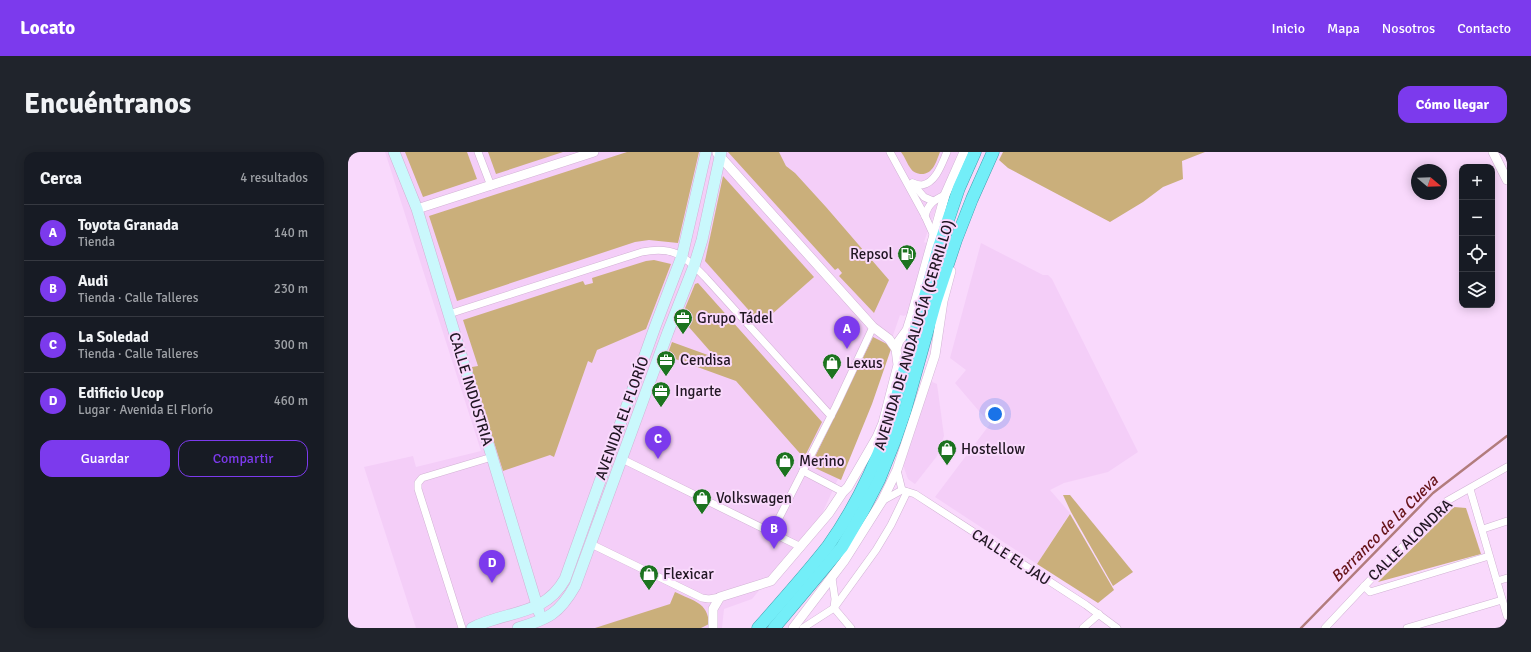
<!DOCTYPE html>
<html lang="es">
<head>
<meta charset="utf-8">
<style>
  body { margin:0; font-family:Signika,sans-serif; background:#20242c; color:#f1f3f6 }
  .controls { position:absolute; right:12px; top:12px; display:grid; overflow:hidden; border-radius:8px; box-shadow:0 2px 10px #0003 }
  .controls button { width:36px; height:36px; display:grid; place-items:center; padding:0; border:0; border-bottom:1px solid #363941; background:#171b24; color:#f1f3f6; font:20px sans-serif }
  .compass { position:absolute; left:1063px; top:12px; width:36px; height:36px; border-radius:50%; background:#171b24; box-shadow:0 2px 10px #0003; rotate:109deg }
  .you { position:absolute; left:647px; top:262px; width:14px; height:14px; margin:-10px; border:3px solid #fff; border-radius:50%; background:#1a73e8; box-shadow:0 0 0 6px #1a73e833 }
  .badge { display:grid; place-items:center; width:26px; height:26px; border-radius:50%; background:#7c3aed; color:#fff; font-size:13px; font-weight:700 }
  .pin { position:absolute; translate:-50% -33px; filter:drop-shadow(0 1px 2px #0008) }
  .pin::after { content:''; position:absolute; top:21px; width:14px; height:12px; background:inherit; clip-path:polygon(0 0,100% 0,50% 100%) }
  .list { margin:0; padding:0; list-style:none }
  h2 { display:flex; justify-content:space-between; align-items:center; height:52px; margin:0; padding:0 16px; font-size:17px }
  h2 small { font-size:13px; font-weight:400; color:#9ea1a6 }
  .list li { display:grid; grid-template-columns:26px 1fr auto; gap:12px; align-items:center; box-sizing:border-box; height:56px; padding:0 16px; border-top:1px solid #363941 }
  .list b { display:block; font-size:15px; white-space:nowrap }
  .list p { margin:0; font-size:13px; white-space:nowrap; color:#9ea1a6 }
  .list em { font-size:13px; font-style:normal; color:#9ea1a6 }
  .actions { display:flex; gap:8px; padding:12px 16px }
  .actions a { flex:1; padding:9px 0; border:1px solid #7c3aed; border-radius:12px; text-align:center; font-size:14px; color:#7c3aed }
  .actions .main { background:#7c3aed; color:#fff }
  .icon { flex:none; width:22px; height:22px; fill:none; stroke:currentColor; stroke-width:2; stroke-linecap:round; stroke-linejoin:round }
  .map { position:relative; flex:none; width:1159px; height:476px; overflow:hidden; border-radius:12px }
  header { display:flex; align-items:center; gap:24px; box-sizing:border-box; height:56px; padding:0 20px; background:#7c3aed; color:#fff }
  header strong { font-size:19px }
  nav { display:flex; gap:22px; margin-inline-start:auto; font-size:14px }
  .intro { display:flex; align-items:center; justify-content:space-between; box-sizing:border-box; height:96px; padding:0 24px }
  h1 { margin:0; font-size:28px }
  .button { padding:10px 18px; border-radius:12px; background:#7c3aed; color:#fff; font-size:14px; font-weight:700 }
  main { display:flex; gap:24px; padding:0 24px }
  aside { flex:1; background:#171b24; border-radius:12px; box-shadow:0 2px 10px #0003 }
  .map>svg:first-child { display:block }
  .built { fill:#f4cef8 }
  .green { fill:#caaf7b }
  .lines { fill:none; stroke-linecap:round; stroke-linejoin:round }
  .stream { stroke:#b27c7d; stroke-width:2.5 }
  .minor-casing { stroke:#d1b2d4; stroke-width:8 }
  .tertiary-casing { stroke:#d1b2d4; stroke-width:10 }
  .secondary-casing { stroke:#d1b2d4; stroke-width:12 }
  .trunk-casing { stroke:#409fac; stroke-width:13 }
  .minor { stroke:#fff; stroke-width:7 }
  .tertiary { stroke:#fff; stroke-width:9 }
  .secondary { stroke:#caf8fc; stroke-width:11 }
  .trunk { stroke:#73eef8; stroke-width:12 }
  .labels { text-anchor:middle; stroke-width:4; stroke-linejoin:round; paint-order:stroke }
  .poi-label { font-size:15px; fill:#211623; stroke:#f9d9fc; text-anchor:start }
  .street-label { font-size:15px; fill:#211623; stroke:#f9d9fc }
  .water-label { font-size:16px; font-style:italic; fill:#661318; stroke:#f9d9fc }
</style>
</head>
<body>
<header>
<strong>Locato</strong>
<nav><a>Inicio</a><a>Mapa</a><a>Nosotros</a><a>Contacto</a></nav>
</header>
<div class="intro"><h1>Encuéntranos</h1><a class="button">Cómo llegar</a></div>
<main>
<aside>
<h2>Cerca<small>4 resultados</small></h2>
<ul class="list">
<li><span class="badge">A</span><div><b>Toyota Granada</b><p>Tienda</p></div><em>140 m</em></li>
<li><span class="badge">B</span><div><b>Audi</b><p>Tienda · Calle Talleres</p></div><em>230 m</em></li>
<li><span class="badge">C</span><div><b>La Soledad</b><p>Tienda · Calle Talleres</p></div><em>300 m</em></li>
<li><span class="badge">D</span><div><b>Edificio Ucop</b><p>Lugar · Avenida El Florío</p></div><em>460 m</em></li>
</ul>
<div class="actions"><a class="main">Guardar</a><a>Compartir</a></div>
</aside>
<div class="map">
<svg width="1159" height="476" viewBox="0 0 1159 476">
  <rect width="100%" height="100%" fill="#f9d9fc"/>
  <g class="built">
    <path d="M37,0H610L587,59L576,90L580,92L562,160L556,164L552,163L539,201L490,327L473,364L404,447L376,457L374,476H68L16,315L65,304L68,315L133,299Z"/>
    <path d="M633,91L695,123H700L704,127L790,300L760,320L716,331L702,338L722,361L689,412L587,345L642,272L607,231L618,218L602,206Z"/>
    <path d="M582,229L589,232L596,284L589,304L567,332L560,327L555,313Z"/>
  </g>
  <g class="green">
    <path d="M57,0H119L129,27L75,45Z"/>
    <path d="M140,0H215L148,22Z"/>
    <path d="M279,0H351L330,91L301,88L287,90L109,149L81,64Z"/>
    <path d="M380,0H431L438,14L447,21L478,55L541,128L526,161L491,124L494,121L490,116L487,118Z"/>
    <path d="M553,0H592C588,10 585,23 572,22C568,21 565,20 563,17C559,12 557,5 553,0Z"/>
    <path d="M655,0H857L834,9L835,27L815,35L795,50L762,70L660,16L651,8Z"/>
    <path d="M375,24L466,125L413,172L357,109Z"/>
    <path d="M306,108L323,112L298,177L249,198L244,211L240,209L206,305L202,303L155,319L126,226L124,215L130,214L115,168L235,129L237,133L245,131L244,126L298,109Z"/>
    <path d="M350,131L474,270L456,306L388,229L319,204L324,190L368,206L333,166L347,132Z"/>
    <path d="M525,185L539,192L543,197L524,252L493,328L467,316L469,310L465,309Z"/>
    <path d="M715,343H722L785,420L765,434L723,360Z"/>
    <path d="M1106,355L1118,356L1133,402L1030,430Z"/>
    <path d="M722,362L766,438L750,451L689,412Z"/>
    <path d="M327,440C345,449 360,450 361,472L353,476H247L322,452Z"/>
  </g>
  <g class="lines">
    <path class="stream" d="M953,476L1085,341L1159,284"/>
    <defs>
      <g id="minor">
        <path d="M130,0L143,34"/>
        <path d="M542,0L577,64L586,84"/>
        <path d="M564,31L576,45L585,49"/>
        <path d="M565,31C567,32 571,33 574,33C588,31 594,11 599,0"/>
        <path d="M577,64C580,52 586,48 597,43"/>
        <path d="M101,162L294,100C325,94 336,103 357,125L483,264"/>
        <path d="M274,307L453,395"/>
        <path d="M549,318L554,338"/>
        <path d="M455,319L495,340"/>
        <path d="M1122,337L1159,464"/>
        <path d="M534,349L554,338L567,342L738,453L769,476"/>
        <path d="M1135,377L1159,369"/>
        <path d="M429,383L427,374L488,254L525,175"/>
        <path d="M243,392L354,446L361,447L372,445"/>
        <path d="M484,426L487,447L486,456"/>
        <path d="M1149,429L1159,426"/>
        <path d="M1016,434L1022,440L1141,404"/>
        <path d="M486,456L503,476"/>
        <path d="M114,476L70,337V331L74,326L144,305"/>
        <path d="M455,476L486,456L528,398L543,373L559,340"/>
        <path d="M735,476L751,462"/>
        <path d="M977,476L1023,427L1099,349L1159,315"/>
        <path d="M1059,476L1154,448"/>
      </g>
      <g id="tertiary">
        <path d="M1145,0L1159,28"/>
        <path d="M369,1L525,175L541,187L548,197"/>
        <path d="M69,57L246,0"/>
        <path d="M365,476V457L372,445L423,429L481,361L495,340L500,335L529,285L535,271L550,213L548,197L551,189L559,178L564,162L597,43L616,0"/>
        <path d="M445,476L496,409L534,349L549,318L587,203L595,149L603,119"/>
      </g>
      <g id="secondary">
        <path d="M46,0L69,57L191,460"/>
        <path d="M124,476C158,458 196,465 217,427L307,175L334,104L358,0"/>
        <path d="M170,476C200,467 211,462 227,434L320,180L346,114L354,88L373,0"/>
      </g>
      <g id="trunk">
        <path d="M410,476C434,449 458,422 480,394C505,359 524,320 539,280L590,98L611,36L627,0"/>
        <path d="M426,476L494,395L515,359L531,328L547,288L557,259L588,148L608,88L624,47L645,0"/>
      </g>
    </defs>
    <use href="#minor" class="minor-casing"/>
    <use href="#tertiary" class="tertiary-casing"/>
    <use href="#secondary" class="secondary-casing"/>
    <use href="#trunk" class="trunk-casing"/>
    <use href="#minor" class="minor"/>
    <use href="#tertiary" class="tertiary"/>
    <use href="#secondary" class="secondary"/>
    <use href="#trunk" class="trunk"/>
  </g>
  <defs>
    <symbol id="fuel-pin" viewBox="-11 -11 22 30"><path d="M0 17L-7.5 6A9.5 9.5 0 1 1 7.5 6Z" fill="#1c731f" stroke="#f9d9fc"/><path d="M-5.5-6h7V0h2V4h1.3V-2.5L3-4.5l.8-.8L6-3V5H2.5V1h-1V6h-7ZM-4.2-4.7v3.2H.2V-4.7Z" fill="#fff"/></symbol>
    <symbol id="office-pin" viewBox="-11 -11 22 30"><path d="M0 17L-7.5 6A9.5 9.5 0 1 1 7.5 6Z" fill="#1c731f" stroke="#f9d9fc"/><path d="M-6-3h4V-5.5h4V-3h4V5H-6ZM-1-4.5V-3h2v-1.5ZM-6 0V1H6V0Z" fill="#fff"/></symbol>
    <symbol id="shop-pin" viewBox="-11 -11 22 30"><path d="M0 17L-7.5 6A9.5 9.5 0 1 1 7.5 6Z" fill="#1c731f" stroke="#f9d9fc"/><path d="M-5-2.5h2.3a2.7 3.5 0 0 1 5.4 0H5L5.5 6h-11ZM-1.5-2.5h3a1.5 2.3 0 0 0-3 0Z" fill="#fff"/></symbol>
  </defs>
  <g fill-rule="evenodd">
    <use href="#fuel-pin" x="548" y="91" width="22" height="30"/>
    <use href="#office-pin" x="324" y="155" width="22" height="30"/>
    <use href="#office-pin" x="307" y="197" width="22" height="30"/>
    <use href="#shop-pin" x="473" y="200" width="22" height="30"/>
    <use href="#office-pin" x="302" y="228" width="22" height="30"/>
    <use href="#shop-pin" x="588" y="286" width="22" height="30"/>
    <use href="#shop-pin" x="426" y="298" width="22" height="30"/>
    <use href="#shop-pin" x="343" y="335" width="22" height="30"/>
    <use href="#shop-pin" x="290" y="411" width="22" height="30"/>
  </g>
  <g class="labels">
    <g class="poi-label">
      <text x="545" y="107" text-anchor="end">Repsol</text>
      <text x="349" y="171">Grupo Tádel</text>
      <text x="332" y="213">Cendisa</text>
      <text x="498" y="216">Lexus</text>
      <text x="327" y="244">Ingarte</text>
      <text x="613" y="302">Hostellow</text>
      <text x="451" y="314">Merino</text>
      <text x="368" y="351">Volkswagen</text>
      <text x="315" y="427">Flexicar</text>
    </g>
    <g class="street-label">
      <text transform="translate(566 183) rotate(-73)" y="5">AVENIDA DE ANDALUCÍA (CERRILLO)</text>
      <text transform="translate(123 237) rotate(73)" y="5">CALLE INDUSTRIA</text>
      <text transform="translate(274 266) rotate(-70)" y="5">AVENIDA EL FLORÍO</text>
      <text transform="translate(1062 388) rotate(-44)" y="5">CALLE ALONDRA</text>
      <text transform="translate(663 405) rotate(33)" y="5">CALLE EL JAU</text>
    </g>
    <g class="water-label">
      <text transform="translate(1036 376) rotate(-45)" y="6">Barranco de la Cueva</text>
    </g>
  </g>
</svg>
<div class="controls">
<button>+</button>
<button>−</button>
<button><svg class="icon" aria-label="locate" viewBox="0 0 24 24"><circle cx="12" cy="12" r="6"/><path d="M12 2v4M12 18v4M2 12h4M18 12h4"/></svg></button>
<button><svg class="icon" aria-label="layers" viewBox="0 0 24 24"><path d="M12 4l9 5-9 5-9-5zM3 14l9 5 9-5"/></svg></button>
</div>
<svg class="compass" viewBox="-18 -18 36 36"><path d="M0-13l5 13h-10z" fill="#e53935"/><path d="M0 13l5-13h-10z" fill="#9ea1a6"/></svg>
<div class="you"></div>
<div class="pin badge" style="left:499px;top:197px">A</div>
<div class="pin badge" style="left:426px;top:397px">B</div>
<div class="pin badge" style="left:310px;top:307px">C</div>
<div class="pin badge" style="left:144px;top:431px">D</div>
</div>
</main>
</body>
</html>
